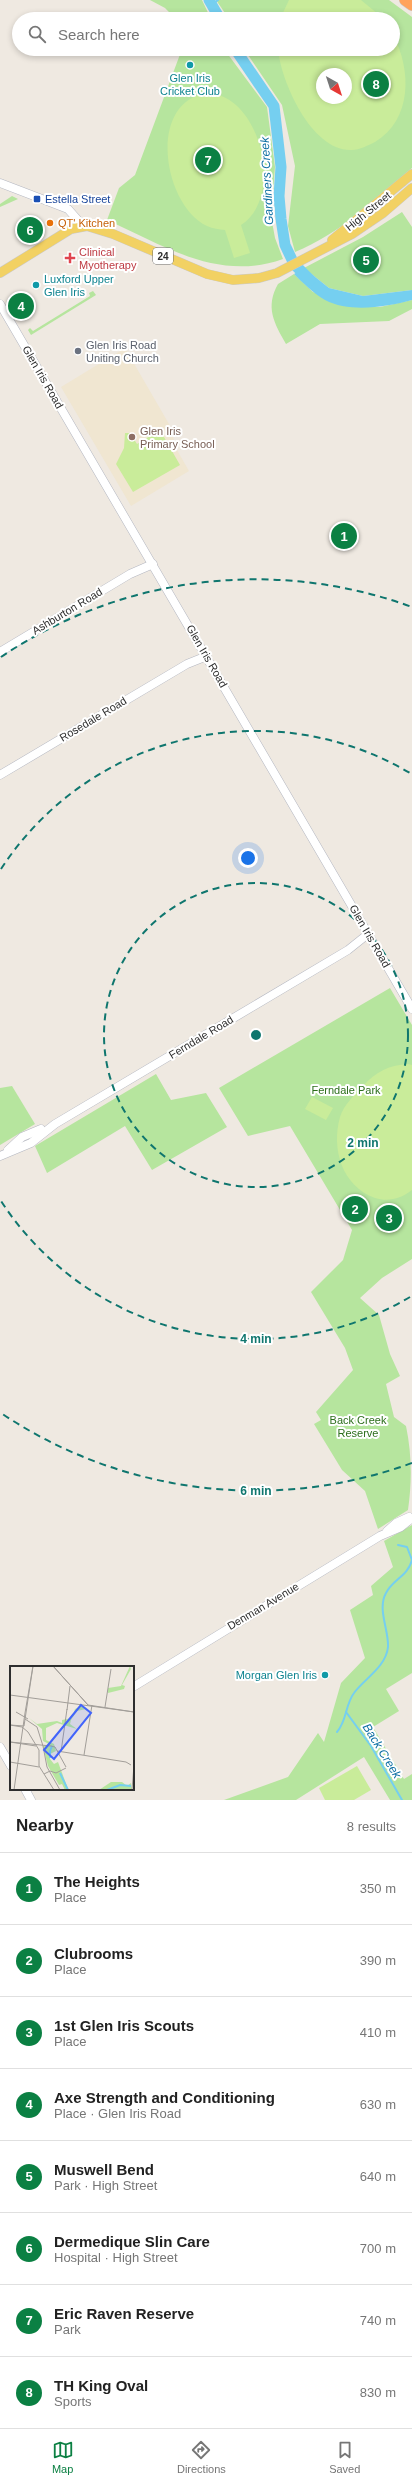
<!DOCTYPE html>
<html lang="en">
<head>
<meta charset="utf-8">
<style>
  body { margin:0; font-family:Arial,sans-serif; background:#f2f2f2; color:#222 }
  .compass { position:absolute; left:316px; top:68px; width:36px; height:36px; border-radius:50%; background:#fff; box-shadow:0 2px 6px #0003; rotate:141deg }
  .you { position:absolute; left:248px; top:858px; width:14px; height:14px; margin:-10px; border:3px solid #fff; border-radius:50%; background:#1a73e8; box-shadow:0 0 0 6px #1a73e833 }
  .badge { display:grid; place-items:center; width:26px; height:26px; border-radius:50%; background:#0b8043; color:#fff; font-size:13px; font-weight:700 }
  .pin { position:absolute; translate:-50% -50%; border:2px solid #fff; box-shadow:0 1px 4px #0006 }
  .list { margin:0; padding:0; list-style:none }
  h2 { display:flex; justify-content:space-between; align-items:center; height:52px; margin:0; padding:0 16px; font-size:17px }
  h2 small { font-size:13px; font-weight:400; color:#767676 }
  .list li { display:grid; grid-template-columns:26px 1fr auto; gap:12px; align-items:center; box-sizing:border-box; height:72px; padding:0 16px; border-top:1px solid #e0e0e0 }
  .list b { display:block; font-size:15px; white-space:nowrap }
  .list p { margin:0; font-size:13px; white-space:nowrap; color:#767676 }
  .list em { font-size:13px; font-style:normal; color:#767676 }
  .icon { flex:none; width:22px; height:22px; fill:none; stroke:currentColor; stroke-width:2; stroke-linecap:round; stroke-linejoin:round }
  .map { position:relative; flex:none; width:412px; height:1800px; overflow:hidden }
  .search { position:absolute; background:#fff; box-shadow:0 2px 6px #0003; left:12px; right:12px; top:12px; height:44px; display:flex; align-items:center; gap:10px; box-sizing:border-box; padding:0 14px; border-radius:22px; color:#767676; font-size:15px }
  .sheet { height:628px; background:#fff }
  nav { display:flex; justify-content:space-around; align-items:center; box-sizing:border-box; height:56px; border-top:1px solid #e0e0e0; background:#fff; font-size:11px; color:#767676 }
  nav a { display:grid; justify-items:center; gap:2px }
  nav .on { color:#0b8043 }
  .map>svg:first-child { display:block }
  .education { fill:#f0e6d1 }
  .green { fill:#b6e59e; fill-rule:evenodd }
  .pitch { fill:#c9ec9a; fill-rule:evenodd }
  .water { fill:#75cff0 }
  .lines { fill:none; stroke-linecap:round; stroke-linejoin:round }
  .stream { stroke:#75cff0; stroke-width:2 }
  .river { stroke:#75cff0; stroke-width:11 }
  .secondary-casing { stroke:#b4b7c1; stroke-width:9 }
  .primary-casing { stroke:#c9c9c9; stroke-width:10 }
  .highway-casing { stroke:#c9c9c9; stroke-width:12 }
  .secondary { stroke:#fff; stroke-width:8 }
  .primary { stroke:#f2d163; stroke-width:9 }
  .highway { stroke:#ffa35c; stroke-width:11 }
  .ring { fill:none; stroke:#0f766e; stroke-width:2; stroke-dasharray:7 5 }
  .culture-dot { fill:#0f9aa8; stroke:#fff; stroke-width:1.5 }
  .transit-dot { fill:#1a4fb4; stroke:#fff; stroke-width:1.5 }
  .food-dot { fill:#e8710a; stroke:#fff; stroke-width:1.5 }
  .health-dot { fill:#e0444e; stroke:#fff; stroke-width:1.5 }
  .worship-dot { fill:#6b7280; stroke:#fff; stroke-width:1.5 }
  .education-dot { fill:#8d6e63; stroke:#fff; stroke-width:1.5 }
  .labels { text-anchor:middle; stroke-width:4; stroke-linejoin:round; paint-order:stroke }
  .shield { fill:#fff; stroke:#6d6d6d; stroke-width:1 }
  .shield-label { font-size:10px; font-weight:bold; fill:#2e2e2e }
  .culture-label { font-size:11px; fill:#0d838f; stroke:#fff }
  .transit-label { font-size:11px; fill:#164399; stroke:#fff; text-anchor:start }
  .street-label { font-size:11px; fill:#2e2e2e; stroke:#fff }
  .food-label { font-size:11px; fill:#c56008; stroke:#fff; text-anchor:start }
  .health-label { font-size:11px; fill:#be3a42; stroke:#fff; text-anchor:start }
  .worship-label { font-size:11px; fill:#5b616d; stroke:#fff; text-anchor:start }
  .education-label { font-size:11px; fill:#785e54; stroke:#fff; text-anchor:start }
  .park-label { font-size:11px; fill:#2c6e1b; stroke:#fff }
  .water-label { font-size:12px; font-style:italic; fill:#0d6fa3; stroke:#fff }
  .inset-river { fill:none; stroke:#75cff0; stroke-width:2 }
  .inset-road { fill:none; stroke:#a29e99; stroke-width:1 }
  .view { fill:#4264fb; fill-opacity:0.15; stroke:#4264fb; stroke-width:2 }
  .inset-edge { fill:none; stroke:#2e2e2e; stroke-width:2 }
  .centre { fill:#0f766e; stroke:#fff; stroke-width:2 }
  .ring-label { font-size:12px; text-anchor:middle; font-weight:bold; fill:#0f766e; stroke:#fff; stroke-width:4; stroke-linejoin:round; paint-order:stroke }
</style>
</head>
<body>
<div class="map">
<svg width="412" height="1800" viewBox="0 0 412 1800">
  <rect width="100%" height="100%" fill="#efe9e1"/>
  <path class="education" d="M125,348L169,424L177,450L189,471L131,506L61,387Z"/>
  <g class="green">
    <path d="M150,0H202L211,19H176L165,8Z"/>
    <path d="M216,0H389L412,17V168C376,200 339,234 295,252L288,226L295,166L282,105L244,49H393V19H229ZM322,74H346V98H322Z"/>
    <path d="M182,49H224L267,107L275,167L271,216L275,238L283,259C218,282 165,246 107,220L119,188L135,175Z"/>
    <path d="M12,196L18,199L0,207V204Z"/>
    <path d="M402,212L412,227V290L363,296L329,288L304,268L363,237Z"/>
    <path d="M294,274L313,292L354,306L380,307L412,300V309L389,321L320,324L286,344C274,323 265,307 278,284Z"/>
    <path d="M93,291L96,295L31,335L28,330L30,328L33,331L90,296L89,293Z"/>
    <path d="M390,988L412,1025V1259L382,1278L360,1298L379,1315L390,1354L400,1376L386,1384L394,1417L406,1426C412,1455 412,1481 408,1510L378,1529L365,1491L342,1470L314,1424L321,1420L316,1412L353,1370L345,1348L311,1292L343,1260L352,1230L290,1126L248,1136L219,1088Z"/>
    <path d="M156,1074L171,1100L206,1093L227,1127L152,1170L125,1126L47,1173L35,1146Z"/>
    <path d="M12,1086L35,1124L0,1145V1088Z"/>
    <path d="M412,1525V1673L386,1689L399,1711L373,1727L404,1779L412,1774V1800H390L364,1757L296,1800H224L288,1777L318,1733L324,1742L341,1683L365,1658L350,1610L373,1595L371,1586L393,1567L384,1541Z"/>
  </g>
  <g class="pitch">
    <path d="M289,0H361L384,19H280Z"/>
    <path d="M393,35C412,70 412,120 375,142C369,145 359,150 352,150C312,152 281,82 278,49H393ZM322,74H346V98H322Z"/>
    <path d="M206,93C261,93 285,198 241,225L250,253L234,258L225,230C219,229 213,229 207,226C164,206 146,104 206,93Z"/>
    <path d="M160,430L180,465L133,492L116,464L124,448L125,433H130L137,444Z"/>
    <path d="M408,1064L412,1065V1190C400,1199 389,1202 375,1198C342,1186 331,1149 340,1117C344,1105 354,1095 363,1086C376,1072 388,1065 408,1064Z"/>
    <path d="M312,1097L333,1108L326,1120L305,1109Z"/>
    <path d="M357,1766L371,1790L354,1800H325L319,1788Z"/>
  </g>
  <path class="water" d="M304,268L329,288L363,296L412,290V300C386,307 350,313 325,300C313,293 303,283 294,274Z"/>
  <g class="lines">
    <g class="stream">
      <path d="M213,4L218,0"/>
      <path d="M346,1712L371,1746L402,1800"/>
      <path d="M337,1732C347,1721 345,1705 354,1693C364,1679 386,1667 388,1647C389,1630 377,1609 386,1593C392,1580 408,1576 412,1560L407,1547L398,1545"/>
    </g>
    <g class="river">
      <path d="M209,0L220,19"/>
      <path d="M235,49L274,106L281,167L279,196L281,219L285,245L294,264L310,280"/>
    </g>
    <defs>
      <g id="secondary">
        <path d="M0,183L68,209L83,226"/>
        <path d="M0,304L412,1009"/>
        <path d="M0,652L130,574L153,564"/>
        <path d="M0,775L187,664L207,656"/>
        <path d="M8,1150L22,1137L41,1129"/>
        <path d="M0,1156L31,1143L55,1124L348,950L368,934"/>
        <path d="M387,1531L396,1523L409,1517"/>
        <path d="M133,1687L380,1536L401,1527L412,1518"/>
        <path d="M0,1747L11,1766"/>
        <path d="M25,1789L31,1800"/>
      </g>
      <g id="primary">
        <path d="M332,240L412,174"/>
        <path d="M0,273L71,229L87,226L113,234L207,274L233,280L259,278L277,273L352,234L383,213L412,188"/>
      </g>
      <path id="highway" d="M405,0L412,5"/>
    </defs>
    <use href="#secondary" class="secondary-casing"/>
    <use href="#primary" class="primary-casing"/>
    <use href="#highway" class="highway-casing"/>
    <use href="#secondary" class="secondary"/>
    <use href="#primary" class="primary"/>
    <use href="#highway" class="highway"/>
  </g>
  <g class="ring">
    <circle cx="256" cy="1035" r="152"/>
    <path d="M410 1297A304 304 0 0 1 1 1201M1 869A304 304 0 0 1 410 773"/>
    <path d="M412 1463A456 456 0 0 1 1 1413M1 657A456 456 0 0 1 412 607"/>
  </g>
  <g class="culture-dot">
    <circle cx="190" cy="65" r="4"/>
    <circle cx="36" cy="285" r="4"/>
    <circle cx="325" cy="1675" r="4"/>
  </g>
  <rect class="transit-dot" x="33" y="195" width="8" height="8" rx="2"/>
  <circle class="food-dot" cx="50" cy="223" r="4"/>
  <path class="health-dot" d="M68 252h4v4h4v4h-4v4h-4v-4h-4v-4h4z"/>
  <circle class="worship-dot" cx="78" cy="351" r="4"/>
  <circle class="education-dot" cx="132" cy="437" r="4"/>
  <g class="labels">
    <rect class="shield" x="153" y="248" width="20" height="16" rx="3"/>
    <g class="shield-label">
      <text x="163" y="260">24</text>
    </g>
    <g class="culture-label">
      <text x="190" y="82">Glen Iris<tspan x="190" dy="13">Cricket Club</tspan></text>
      <text x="44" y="283" text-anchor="start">Luxford Upper<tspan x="44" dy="13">Glen Iris</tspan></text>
      <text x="317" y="1679" text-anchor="end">Morgan Glen Iris</text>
    </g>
    <g class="transit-label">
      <text x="45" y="203">Estella Street</text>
    </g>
    <g class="street-label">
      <text transform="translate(368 211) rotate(-39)" y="4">High Street</text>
      <text transform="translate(43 377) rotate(60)" y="4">Glen Iris Road</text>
      <text transform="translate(67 611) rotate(-31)" y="4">Ashburton Road</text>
      <text transform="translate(207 656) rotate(60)" y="4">Glen Iris Road</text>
      <text transform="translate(93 719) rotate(-31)" y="4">Rosedale Road</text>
      <text transform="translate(370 936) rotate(60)" y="4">Glen Iris Road</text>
      <text transform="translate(201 1037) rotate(-31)" y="4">Ferndale Road</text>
      <text transform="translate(263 1606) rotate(-31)" y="4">Denman Avenue</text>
    </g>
    <g class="food-label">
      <text x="58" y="227">QT' Kitchen</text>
    </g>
    <g class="health-label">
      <text x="79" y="256">Clinical<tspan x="79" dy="13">Myotherapy</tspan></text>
    </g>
    <g class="worship-label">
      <text x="86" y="349">Glen Iris Road<tspan x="86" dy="13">Uniting Church</tspan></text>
    </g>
    <g class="education-label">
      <text x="140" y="435">Glen Iris<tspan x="140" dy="13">Primary School</tspan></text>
    </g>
    <g class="park-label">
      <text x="346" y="1094">Ferndale Park</text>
      <text x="358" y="1424">Back Creek<tspan x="358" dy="13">Reserve</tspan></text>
    </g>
    <g class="water-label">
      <text transform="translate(267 181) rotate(-93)" y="4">Gardiners Creek</text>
      <text transform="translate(382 1751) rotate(58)" y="4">Back Creek</text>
    </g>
  </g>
  <g transform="translate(10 1666)">
    <rect width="124" height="124" fill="#efe9e1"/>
    <path d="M120,0L121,3L112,19L115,20L114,23L98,27V22L111,20ZM71,40L76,43L67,45L61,54L60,58L67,63L47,57L36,62V74L44,78L46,85L40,88V93L44,98L48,96L58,123H61L55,124L52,118L49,119L38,100L33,80L39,78L33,75L32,63L19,52L27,58L47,55L52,57V54L62,52L65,43ZM101,116H112L117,120L121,117L122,124H89Z" fill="#b6e59e"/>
    <path class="inset-river" d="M40,92V85L42,80M50,107L58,124M97,124L110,119L121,120"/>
    <path class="inset-road" d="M43,0L78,39M43,0L78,39L124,46M0,29L124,46M95,41L101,3M57,44L60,20M6,46L18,53M15,47L23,0M15,53L27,61L33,80M0,59L12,61L18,66L29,84V100L44,124M0,59L14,60L23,0M0,76L41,80M0,76L26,80M33,80L37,101L50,124M41,80L45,81L56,101M47,85L116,96L121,99M51,86L57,43M74,89L82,39M0,96L29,101M34,108L40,105L46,107L56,102M4,124L15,47M122,124L124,99"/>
    <path class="view" d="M71,39L81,47L44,93L34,84Z"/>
    <rect width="124" height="124" class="inset-edge"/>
  </g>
  <circle cx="256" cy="1035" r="6" class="centre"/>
  <g class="ring-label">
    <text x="363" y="1147">2 min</text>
    <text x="256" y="1343">4 min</text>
    <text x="256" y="1495">6 min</text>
  </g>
</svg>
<svg class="compass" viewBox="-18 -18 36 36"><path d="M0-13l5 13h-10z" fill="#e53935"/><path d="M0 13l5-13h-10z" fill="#767676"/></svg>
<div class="you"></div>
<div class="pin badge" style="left:344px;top:536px">1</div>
<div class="pin badge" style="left:355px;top:1209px">2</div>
<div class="pin badge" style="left:389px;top:1218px">3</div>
<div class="pin badge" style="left:21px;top:306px">4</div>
<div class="pin badge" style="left:366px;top:260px">5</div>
<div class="pin badge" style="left:30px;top:230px">6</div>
<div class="pin badge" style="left:208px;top:160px">7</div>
<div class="pin badge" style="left:376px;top:84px">8</div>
<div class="search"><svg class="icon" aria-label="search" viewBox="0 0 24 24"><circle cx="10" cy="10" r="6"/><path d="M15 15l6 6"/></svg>Search here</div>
</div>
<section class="sheet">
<h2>Nearby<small>8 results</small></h2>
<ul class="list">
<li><span class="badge">1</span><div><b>The Heights</b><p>Place</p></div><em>350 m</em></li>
<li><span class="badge">2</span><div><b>Clubrooms</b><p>Place</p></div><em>390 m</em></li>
<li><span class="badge">3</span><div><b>1st Glen Iris Scouts</b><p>Place</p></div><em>410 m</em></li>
<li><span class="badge">4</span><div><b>Axe Strength and Conditioning</b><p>Place · Glen Iris Road</p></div><em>630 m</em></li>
<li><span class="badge">5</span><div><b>Muswell Bend</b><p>Park · High Street</p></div><em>640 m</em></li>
<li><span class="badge">6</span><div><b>Dermedique Slin Care</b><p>Hospital · High Street</p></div><em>700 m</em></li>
<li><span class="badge">7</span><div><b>Eric Raven Reserve</b><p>Park</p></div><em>740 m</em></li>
<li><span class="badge">8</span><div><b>TH King Oval</b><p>Sports</p></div><em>830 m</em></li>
</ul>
</section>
<nav>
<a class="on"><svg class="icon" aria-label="map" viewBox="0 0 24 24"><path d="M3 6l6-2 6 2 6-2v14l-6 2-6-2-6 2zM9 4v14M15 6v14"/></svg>Map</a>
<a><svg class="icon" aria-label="directions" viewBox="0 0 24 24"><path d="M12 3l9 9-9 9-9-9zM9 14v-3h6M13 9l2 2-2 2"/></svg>Directions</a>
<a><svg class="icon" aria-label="saved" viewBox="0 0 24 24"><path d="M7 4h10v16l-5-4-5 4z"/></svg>Saved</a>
</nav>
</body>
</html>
